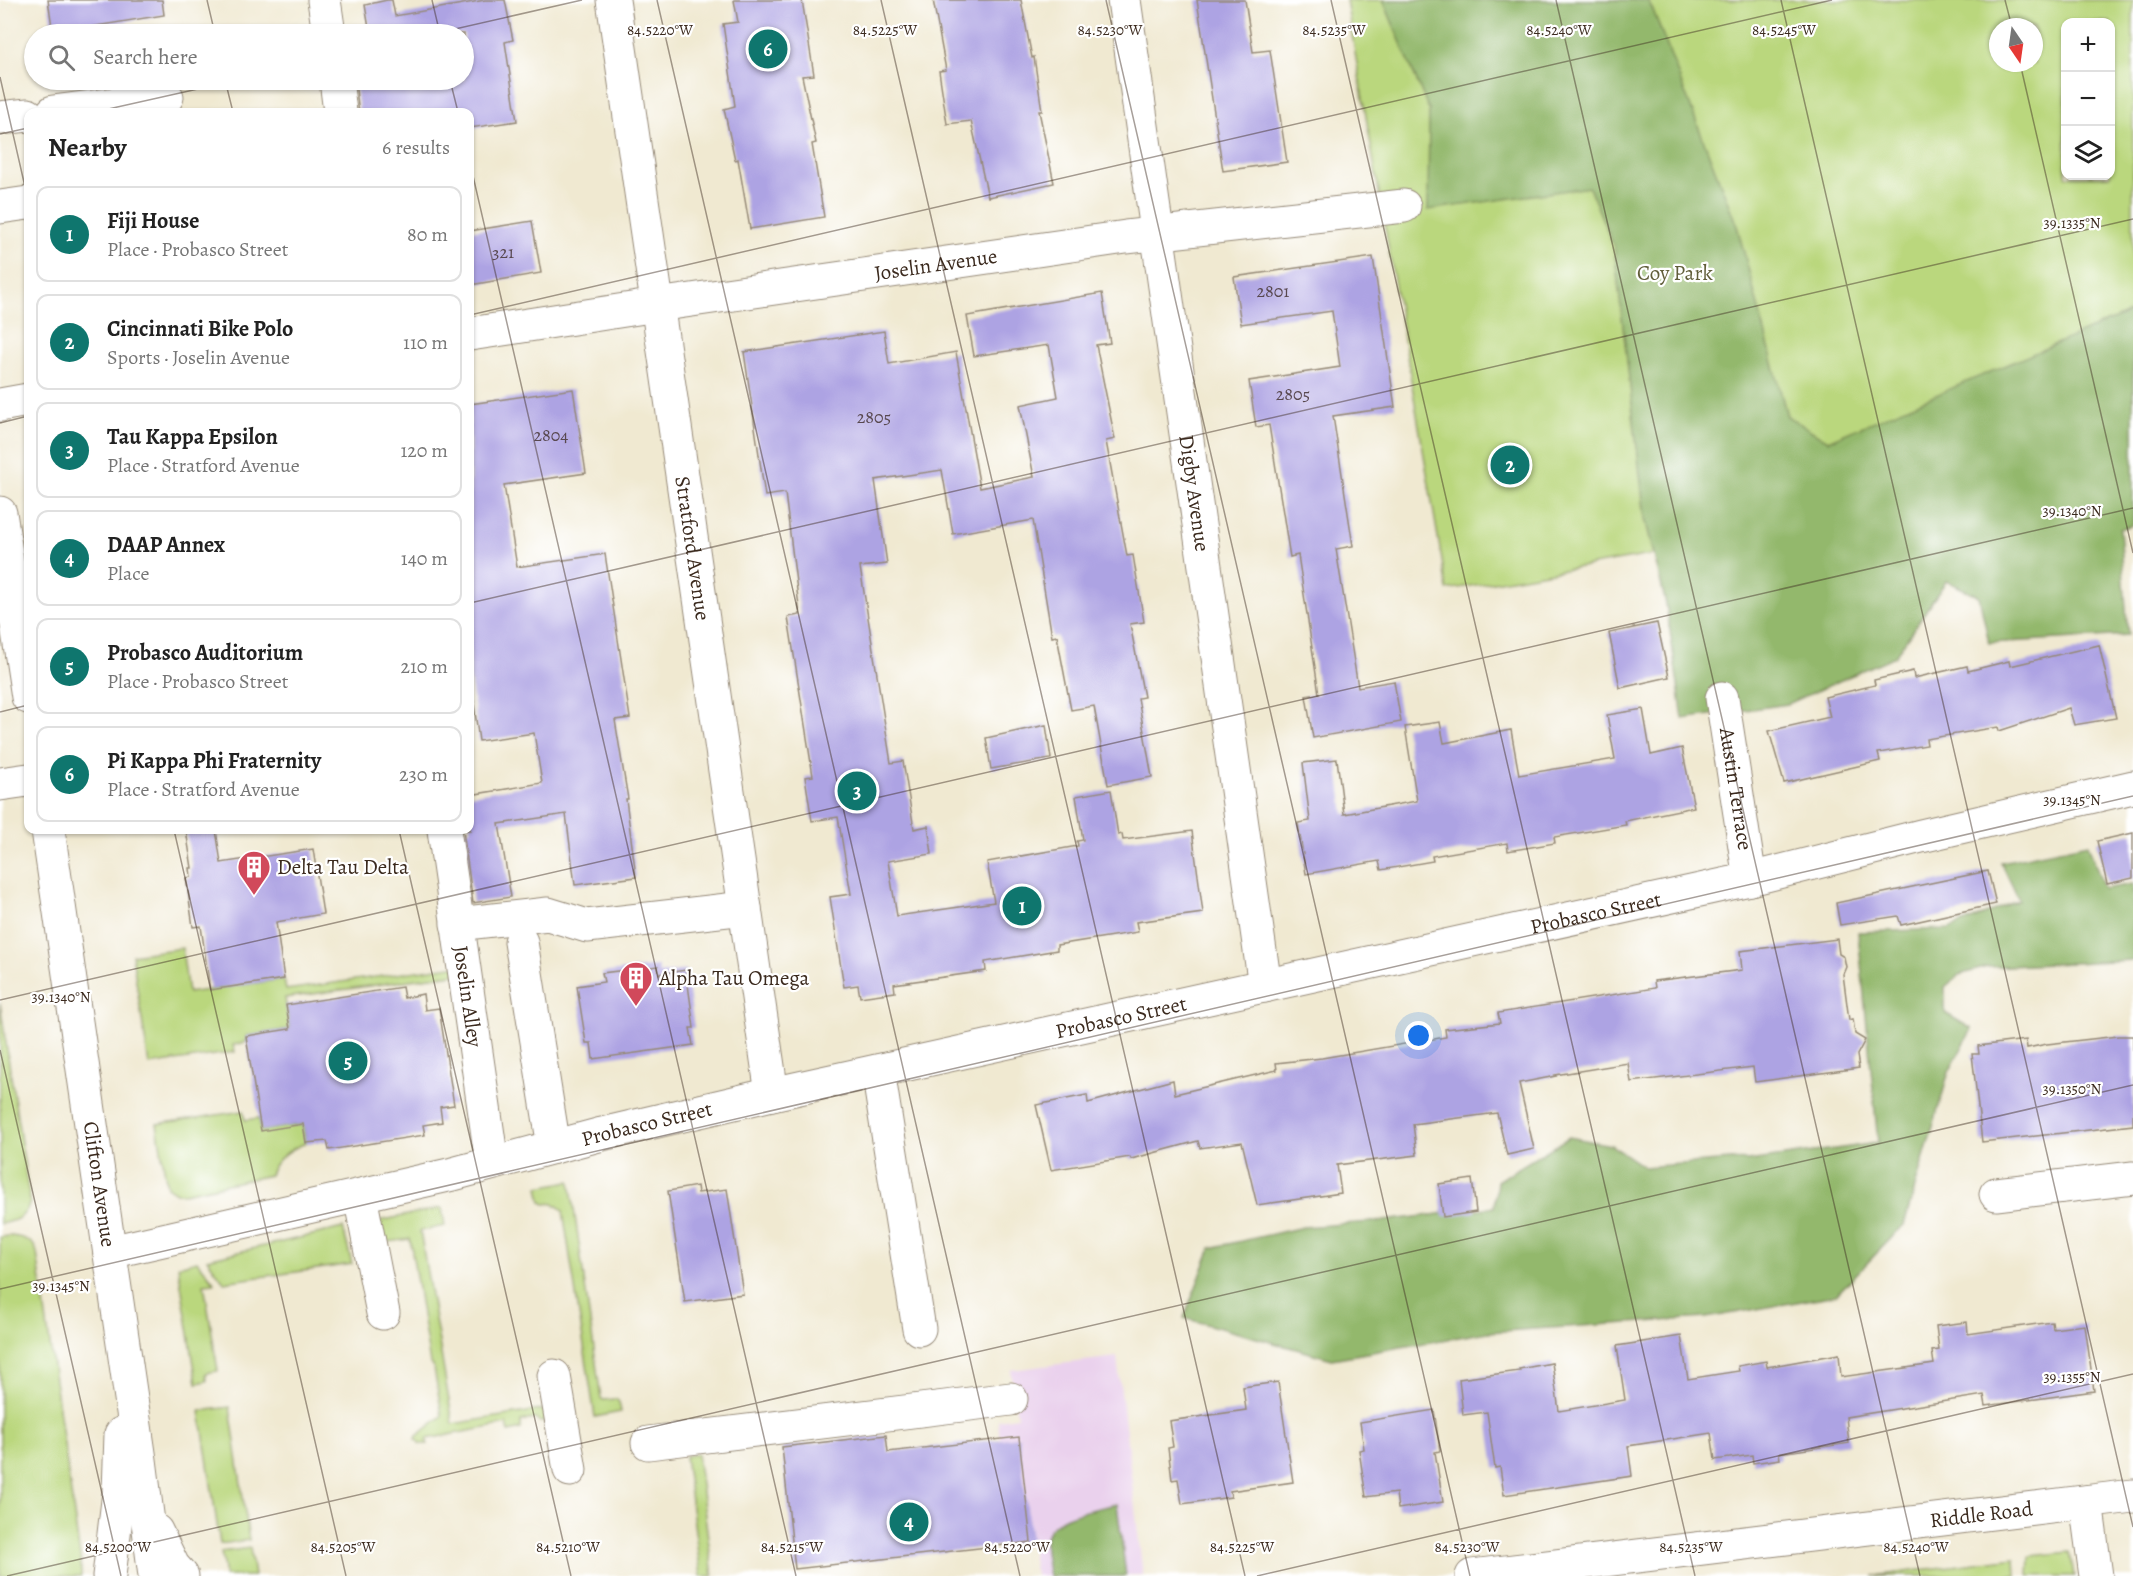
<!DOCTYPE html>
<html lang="en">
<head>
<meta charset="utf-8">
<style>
  body { margin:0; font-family:Alegreya,serif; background:#f6f6f6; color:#222 }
  .controls { position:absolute; right:18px; top:18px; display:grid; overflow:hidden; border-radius:12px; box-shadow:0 2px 4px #0004 }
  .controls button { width:54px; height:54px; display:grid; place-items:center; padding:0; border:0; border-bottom:2px solid #e0e0e0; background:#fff; color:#222; font:30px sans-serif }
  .compass { position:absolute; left:1989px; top:18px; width:54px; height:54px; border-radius:50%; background:#fff; box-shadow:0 2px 4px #0004; rotate:167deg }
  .you { position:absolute; left:1419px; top:1036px; width:21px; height:21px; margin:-15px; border:4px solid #fff; border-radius:50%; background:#1a73e8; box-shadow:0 0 0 9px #1a73e833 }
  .badge { display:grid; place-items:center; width:39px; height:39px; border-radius:50%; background:#0f766e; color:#fff; font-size:20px; font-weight:700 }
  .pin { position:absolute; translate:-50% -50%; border:3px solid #fff; box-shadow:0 2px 6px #0006 }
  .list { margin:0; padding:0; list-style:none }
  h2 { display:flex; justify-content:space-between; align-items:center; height:78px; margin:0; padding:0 24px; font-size:26px }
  h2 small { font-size:20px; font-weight:400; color:#767676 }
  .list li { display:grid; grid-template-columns:39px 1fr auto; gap:18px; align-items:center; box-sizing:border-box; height:96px; margin:0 12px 12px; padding:0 12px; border:2px solid #e0e0e0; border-radius:12px }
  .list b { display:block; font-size:22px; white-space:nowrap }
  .list p { margin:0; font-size:20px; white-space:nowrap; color:#767676 }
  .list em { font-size:20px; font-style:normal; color:#767676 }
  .icon { flex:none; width:33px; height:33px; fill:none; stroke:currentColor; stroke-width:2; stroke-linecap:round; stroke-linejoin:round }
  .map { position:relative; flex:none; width:2133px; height:1576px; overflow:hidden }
  .search { position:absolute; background:#fff; box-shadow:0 2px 4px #0004; left:24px; top:24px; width:450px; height:66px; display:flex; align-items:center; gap:15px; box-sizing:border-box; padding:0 21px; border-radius:33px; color:#767676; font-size:22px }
  .panel { position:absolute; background:#fff; box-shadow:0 2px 4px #0004; left:24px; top:108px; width:450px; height:726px; border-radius:12px }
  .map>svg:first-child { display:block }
  .built { fill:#ead1ed }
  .green { fill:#bad77d; stroke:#7a804e; stroke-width:1.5; fill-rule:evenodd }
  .forest { fill:#93b86c; stroke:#677145; stroke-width:1.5 }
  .building { fill:#ada3e3 }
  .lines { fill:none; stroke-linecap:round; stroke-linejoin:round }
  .minor-casing { stroke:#968a78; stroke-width:35 }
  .major-casing { stroke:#968a78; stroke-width:35 }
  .minor { stroke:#fff; stroke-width:33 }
  .major { stroke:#fff; stroke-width:33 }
  .ticks { fill:none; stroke:#3b2a1e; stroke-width:1.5; stroke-opacity:0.45 }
  .labels { text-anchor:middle; stroke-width:4.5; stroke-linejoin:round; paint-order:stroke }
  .number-label { font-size:18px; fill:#58484f }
  .street-label { font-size:21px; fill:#3b2a1e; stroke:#fff }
  .park-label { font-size:21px; fill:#615e3a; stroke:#fff }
  .poi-label { font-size:21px; fill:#3b2a1e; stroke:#fff; text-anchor:start }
  .ticks-label { font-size:15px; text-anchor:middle; fill:#3b2a1e; stroke:#fff; stroke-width:4.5; stroke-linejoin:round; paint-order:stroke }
</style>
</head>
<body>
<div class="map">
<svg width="2133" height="1576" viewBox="0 0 2133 1576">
  <rect width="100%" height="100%" fill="#fff"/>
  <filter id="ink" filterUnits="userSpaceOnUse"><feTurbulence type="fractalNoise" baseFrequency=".0167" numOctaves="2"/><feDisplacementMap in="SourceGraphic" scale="12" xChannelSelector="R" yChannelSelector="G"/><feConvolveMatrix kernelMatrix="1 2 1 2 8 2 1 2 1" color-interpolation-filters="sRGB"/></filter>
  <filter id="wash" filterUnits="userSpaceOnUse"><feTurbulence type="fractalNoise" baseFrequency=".008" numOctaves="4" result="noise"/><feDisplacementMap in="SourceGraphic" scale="24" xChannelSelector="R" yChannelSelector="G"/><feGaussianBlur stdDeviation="1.35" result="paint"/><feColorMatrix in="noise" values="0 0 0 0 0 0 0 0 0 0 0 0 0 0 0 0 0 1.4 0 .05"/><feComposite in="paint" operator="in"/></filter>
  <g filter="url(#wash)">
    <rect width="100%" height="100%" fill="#f0e9d1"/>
    <path class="built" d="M1117,1357L1143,1575L1035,1576L1019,1437L1000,1440L998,1420L1017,1417L1011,1370Z"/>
    <g class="green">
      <path d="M1346,0H2133V403L2098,478L1447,590ZM2066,22H2110V176H2066ZM1998,27H2034V63H1998Z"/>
      <path d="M182,948L188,993L284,979L286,990L458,965L459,973L285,998L290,1029L246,1036L247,1042L233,1045L235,1052L149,1065L132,955Z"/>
      <path d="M0,1003L30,1202C25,1218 16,1221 0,1224Z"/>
      <path d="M243,1111L245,1120L259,1118L261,1131L303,1124L306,1143C290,1149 275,1159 270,1175L184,1193H176L167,1187L157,1124Z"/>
      <path d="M570,1181L601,1398L603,1400L616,1399L619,1402L621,1412L595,1417L563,1211C557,1205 553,1202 545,1204L541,1202L538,1187Z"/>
      <path d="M442,1208L445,1226L420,1231L453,1424L546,1409L547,1421L540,1422L536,1419L521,1421V1429L509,1432L507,1424L426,1439L428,1444H420L416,1439L417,1436L442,1416L434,1368L430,1364L410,1239L380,1243L374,1222Z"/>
      <path d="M343,1228L352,1264L224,1282L207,1259Z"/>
      <path d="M11,1236C22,1237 35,1241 37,1253L81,1564V1576H0V1237Z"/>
      <path d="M197,1261L215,1283L204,1284L218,1371L206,1373L207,1381L197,1383L178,1266Z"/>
      <path d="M230,1407L249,1540L220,1544L200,1411Z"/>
      <path d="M697,1454L713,1576H701L685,1456Z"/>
      <path d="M250,1548L254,1576H225L221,1552Z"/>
      <path d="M2070,1552L2074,1576H2029L2030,1556Z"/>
      <path d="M2015,1558L2016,1576H1873Z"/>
    </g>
    <g class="forest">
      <path d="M1383,0H1647L1653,10L1737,226L1787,416L1828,441L2133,311V525L2120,529L2128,635L1989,643L1979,596L1946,581L1895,656L1788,704L1683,719L1666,604L1645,518L1614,247L1589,187L1428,210L1429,110Z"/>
      <path d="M2088,844L2104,889L2133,884V960L1987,967L1959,975L1945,987V1013L1972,1029L1949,1072L1904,1225L1836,1295L1706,1318L1488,1332L1332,1359L1184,1318L1211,1248L1303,1227L1384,1221L1494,1207L1497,1181L1569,1137L1611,1145L1644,1167L1731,1160L1748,1161L1878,1143L1858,932L1949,929L2019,900L2001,862Z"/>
      <path d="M1117,1504L1126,1576H1049C1047,1565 1044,1553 1045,1542C1048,1513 1094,1510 1117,1504Z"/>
    </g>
    <g id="blocks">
      <g class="building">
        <path d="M48,0H162L164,15L53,33Z"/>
        <path d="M387,0H392L395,16L485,0H505L513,40L505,42L517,121L470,128V112H359L355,82L369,80H464V34H370L365,5Z"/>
        <path d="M734,0H802L814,75L802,76L816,143L812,144L824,217L750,229L738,159L735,160L724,109L735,106L723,24L738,22Z"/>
        <path d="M933,0H1021L1032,58L1034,57L1042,111H1039L1054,183L988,197L971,121L947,124L939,71L946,70Z"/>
        <path d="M1197,0H1245L1253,52L1270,50L1287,162L1223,171Z"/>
        <path d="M532,221L541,273L470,285V231Z"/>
        <path d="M1373,257L1395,407L1333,416L1353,546L1336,549L1358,687L1394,681L1401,722L1313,738L1306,696L1319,694L1298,555L1290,557L1269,425L1256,427L1249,381L1340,367L1332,311L1241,324L1234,277Z"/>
        <path d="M1102,293L1110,343L1096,345L1115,439L1106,441L1127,556L1133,555L1144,622L1130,624L1144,697L1138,698L1152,777L1108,785L1094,706L1071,710L1057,636L1052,637L1033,520L953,534L942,470L875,480L887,564L860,567L891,763L903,761L914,829L928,826L932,854L888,861L897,916L994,902L987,862L1078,846L1077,841L1083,840L1076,796L1111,790L1118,835L1122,834L1123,840L1192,831L1203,913L1136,922L1138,932L1057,945V950L985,962L986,971L894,984L895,992L860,997L858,985L844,987L830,897L851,894L838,817L812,821L805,777L813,776L788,617L800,615L785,493L765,496L744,352L884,331L889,364L956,352L980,488L1034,477L1020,405L1058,397L1049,345L974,356L967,316Z"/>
        <path d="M573,389L586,473L504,485L517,567L605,554L630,718L615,720L628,799H626L636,877L575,885L566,814L499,824L511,897L473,903L463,830H470V795L542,783L534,733L479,741L470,676V404Z"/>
        <path d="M1657,623L1669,677L1620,688L1609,633Z"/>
        <path d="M2099,645L2116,718L2074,725L2069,708L1999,731L1998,727L1926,739L1927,745L1878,753L1880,761L1784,783L1769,731L1830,717L1825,697L1875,685L1874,680L1913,671L1914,678L1967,666L1968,671L2009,661L2010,666Z"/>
        <path d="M1643,709L1651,755L1682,748L1694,807L1625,821L1626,825L1554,837L1555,843L1508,851L1507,843L1432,856L1433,861L1381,870L1379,861L1306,874L1298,823L1310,821L1303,763L1337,759L1344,814L1417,801L1405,727L1440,722L1444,743L1511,730L1519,775L1615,759L1607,715Z"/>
        <path d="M1046,725L1051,759L991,769L986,738Z"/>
        <path d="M186,830H216L221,863L313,849L323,914L276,922L284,979L210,990L201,926L193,927L186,878L191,877L190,868H192Z"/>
        <path d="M2133,833V878L2107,884L2097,841Z"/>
        <path d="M1988,871L1996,904L1901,925L1898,916L1840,925L1836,903Z"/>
        <path d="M1837,939L1839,954L1844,957L1846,967L1843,974L1849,1020L1853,1019L1855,1034L1865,1040L1857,1055L1859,1068L1755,1082L1753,1067L1631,1082L1628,1063L1555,1075L1556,1076L1519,1083L1534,1149L1507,1155L1497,1113L1413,1124L1417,1155L1337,1165L1341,1193L1257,1205L1242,1142L1200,1148L1198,1141L1131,1159L1130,1157L1051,1170L1036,1105L1087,1095L1088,1103L1173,1080L1175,1094L1277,1070L1276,1063L1322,1058L1446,1037L1445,1029L1500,1023L1498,1013L1655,988L1654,981L1742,970L1740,951Z"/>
        <path d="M658,966L659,974L686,970L694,1028H690L693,1045L593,1059L591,1043H586L577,986L604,982L602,973Z"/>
        <path d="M402,987L404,998L423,994L425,1010L439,1008L454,1105L440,1107L442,1122L423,1125L425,1135L329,1150L327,1141L306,1143L303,1124L261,1131L246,1036L290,1029L286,1005Z"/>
        <path d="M2118,1036H2133V1125L1982,1142L1972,1054H1979L1978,1046L2026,1040L2027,1048L2047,1044Z"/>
        <path d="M1472,1179L1476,1212L1443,1217L1439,1184Z"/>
        <path d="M697,1186L698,1193L727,1189L743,1294L685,1302L668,1191Z"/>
        <path d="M1967,1322L1968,1334L2052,1322L2053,1329L2085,1325L2094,1391L1986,1406L1984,1395L1846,1417L1849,1443L1779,1453L1780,1459L1753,1463L1752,1455L1715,1460L1711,1433L1628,1446L1632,1476L1504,1495L1500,1467L1495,1468L1487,1412L1463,1415L1459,1379L1520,1371L1519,1369L1552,1363L1559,1411L1625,1400L1617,1346L1681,1336L1688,1379L1739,1371L1738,1366L1766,1361L1767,1367L1839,1354L1841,1377L1934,1364L1932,1351L1939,1350L1936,1326Z"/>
        <path d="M1278,1382L1293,1482L1230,1491L1231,1497L1182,1504L1178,1479L1172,1480L1168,1448L1173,1447L1169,1421L1246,1410L1243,1387Z"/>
        <path d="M1434,1410L1440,1451L1435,1452L1443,1502L1398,1509L1396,1493L1366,1497L1359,1450L1364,1449L1360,1422Z"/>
        <path d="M886,1435L888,1452L1019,1437L1031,1542L795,1569L782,1447Z"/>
      </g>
    </g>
  </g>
  <g filter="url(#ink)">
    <use href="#blocks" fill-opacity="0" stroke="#968a78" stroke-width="1.5"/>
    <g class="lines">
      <defs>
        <g id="minor">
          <path d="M324,0L329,34"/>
          <path id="s1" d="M613,0L772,1094"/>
          <path id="s2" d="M1124,0L1265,986"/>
          <path d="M336,80L340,112"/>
          <path d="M53,112L167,97"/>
          <path d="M0,118L28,115"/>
          <path d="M0,207L28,203"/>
          <path id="s3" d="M470,334L657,305L1126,237L1404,206"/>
          <path d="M0,405L28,400"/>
          <path id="s4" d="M1722,698L1750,879"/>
          <path d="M0,784L28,780"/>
          <path id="s5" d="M444,830L492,1163"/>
          <path d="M457,924L548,914L587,926L745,908"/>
          <path d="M521,942L554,1147"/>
          <path d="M878,1071L919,1329"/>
          <path d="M1996,1194L2133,1178"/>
          <path d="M360,1196L383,1313"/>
          <path id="s6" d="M110,1252L453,1174L602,1134L772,1094L1750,879L1921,836L2133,787"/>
          <path d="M554,1376L570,1470"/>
          <path d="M648,1443L1011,1399"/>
          <path d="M2086,1502L2096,1576"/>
          <path id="s7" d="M1472,1576L2133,1496"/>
        </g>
        <g id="major">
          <path d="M0,513L28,697"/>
          <path id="s8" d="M48,830L140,1460L155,1576"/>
          <path d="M156,1531L173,1566L182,1576"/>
          <path d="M109,1576L119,1492L121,1434"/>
        </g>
      </defs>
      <use href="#minor" class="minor-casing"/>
      <use href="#major" class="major-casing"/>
      <use href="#minor" class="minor"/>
      <use href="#major" class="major"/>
    </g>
  </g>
  <path class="ticks" d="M207,0L215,34M432,0L440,34M657,0L1020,1576M881,0L1245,1576M1106,0L1470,1576M1331,0L1695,1576M1556,0L1920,1576M1781,0L2133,1527M2005,0L2012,27M433,34L582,0M2020,63L2133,553M0,77L28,200M225,80L233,112M450,80L458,112M95,112L238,80M0,134L28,128M470,163L796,1576M470,315L1832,0M0,423L28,416M470,603L2133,219M0,712L28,705M174,830L346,1576M399,830L571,1576M0,1000L2133,508M0,1050L121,1576M0,1289L2133,796M7,1576L2133,1085M1257,1576L2133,1374"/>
  <defs>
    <symbol id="building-pin" viewBox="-11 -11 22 30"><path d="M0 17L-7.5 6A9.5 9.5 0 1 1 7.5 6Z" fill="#d1495b" stroke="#fff"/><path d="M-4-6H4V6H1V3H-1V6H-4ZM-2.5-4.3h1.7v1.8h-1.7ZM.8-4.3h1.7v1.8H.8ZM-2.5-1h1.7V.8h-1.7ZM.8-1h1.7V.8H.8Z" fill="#fff"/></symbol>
  </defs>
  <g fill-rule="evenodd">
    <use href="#building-pin" x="235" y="848" width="38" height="52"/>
    <use href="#building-pin" x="617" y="959" width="38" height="52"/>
  </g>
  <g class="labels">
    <g class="number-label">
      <text x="503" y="258">321</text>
      <text x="1273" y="297">2801</text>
      <text x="1293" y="400">2805</text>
      <text x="874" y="423">2805</text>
      <text x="551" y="441">2804</text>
    </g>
    <g class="street-label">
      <text dy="7" stroke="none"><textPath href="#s3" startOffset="471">Joselin Avenue</textPath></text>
      <text dy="7" stroke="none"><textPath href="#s2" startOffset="498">Digby Avenue</textPath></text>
      <text dy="7" stroke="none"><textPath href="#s1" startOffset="554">Stratford Avenue</textPath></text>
      <text dy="7" stroke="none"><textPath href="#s4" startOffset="92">Austin Terrace</textPath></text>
      <text dy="7" stroke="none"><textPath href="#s6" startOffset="1524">Probasco Street</textPath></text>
      <text dy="7" stroke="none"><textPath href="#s5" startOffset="168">Joselin Alley</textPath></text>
      <text dy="7" stroke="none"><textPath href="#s6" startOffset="1038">Probasco Street</textPath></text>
      <text dy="7" stroke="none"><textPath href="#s6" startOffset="552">Probasco Street</textPath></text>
      <text dy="7" stroke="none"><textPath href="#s8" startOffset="358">Clifton Avenue</textPath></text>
      <text dy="7" stroke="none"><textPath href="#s7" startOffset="513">Riddle Road</textPath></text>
    </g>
    <g class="park-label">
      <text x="1675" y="280">Coy Park</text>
    </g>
    <g class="poi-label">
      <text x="277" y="874">Delta Tau Delta</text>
      <text x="659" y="985">Alpha Tau Omega</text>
    </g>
  </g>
  <g class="ticks-label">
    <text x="660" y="35">84.5220°W</text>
    <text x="885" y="35">84.5225°W</text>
    <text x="1110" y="35">84.5230°W</text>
    <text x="1334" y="35">84.5235°W</text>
    <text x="1559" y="35">84.5240°W</text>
    <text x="1784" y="35">84.5245°W</text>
    <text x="2072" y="228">39.1335°N</text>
    <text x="2072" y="516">39.1340°N</text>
    <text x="2072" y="805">39.1345°N</text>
    <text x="61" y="1002">39.1340°N</text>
    <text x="2072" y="1094">39.1350°N</text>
    <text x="61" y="1291">39.1345°N</text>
    <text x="2072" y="1382">39.1355°N</text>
    <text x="118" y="1552">84.5200°W</text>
    <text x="343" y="1552">84.5205°W</text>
    <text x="568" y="1552">84.5210°W</text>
    <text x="792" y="1552">84.5215°W</text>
    <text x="1017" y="1552">84.5220°W</text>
    <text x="1242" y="1552">84.5225°W</text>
    <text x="1467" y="1552">84.5230°W</text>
    <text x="1691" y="1552">84.5235°W</text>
    <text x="1916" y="1552">84.5240°W</text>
  </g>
</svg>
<div class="controls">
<button>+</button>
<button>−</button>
<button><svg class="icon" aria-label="layers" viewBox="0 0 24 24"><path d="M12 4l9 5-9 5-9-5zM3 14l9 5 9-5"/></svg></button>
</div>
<svg class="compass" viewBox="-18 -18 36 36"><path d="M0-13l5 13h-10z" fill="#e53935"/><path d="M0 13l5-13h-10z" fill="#767676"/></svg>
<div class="you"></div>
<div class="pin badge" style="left:1022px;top:906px">1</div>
<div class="pin badge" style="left:1510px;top:465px">2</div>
<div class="pin badge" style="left:857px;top:791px">3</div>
<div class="pin badge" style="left:909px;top:1522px">4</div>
<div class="pin badge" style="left:348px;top:1061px">5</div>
<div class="pin badge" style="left:768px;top:49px">6</div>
<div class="search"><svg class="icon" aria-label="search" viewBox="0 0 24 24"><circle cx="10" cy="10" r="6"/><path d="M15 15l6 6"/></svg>Search here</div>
<section class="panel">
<h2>Nearby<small>6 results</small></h2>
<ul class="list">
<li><span class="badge">1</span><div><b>Fiji House</b><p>Place · Probasco Street</p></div><em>80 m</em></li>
<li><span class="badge">2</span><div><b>Cincinnati Bike Polo</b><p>Sports · Joselin Avenue</p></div><em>110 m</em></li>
<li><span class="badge">3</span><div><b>Tau Kappa Epsilon</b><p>Place · Stratford Avenue</p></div><em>120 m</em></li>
<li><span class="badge">4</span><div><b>DAAP Annex</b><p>Place</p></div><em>140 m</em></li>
<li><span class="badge">5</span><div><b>Probasco Auditorium</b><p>Place · Probasco Street</p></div><em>210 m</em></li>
<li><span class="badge">6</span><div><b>Pi Kappa Phi Fraternity</b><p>Place · Stratford Avenue</p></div><em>230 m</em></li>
</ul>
</section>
</div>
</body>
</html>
